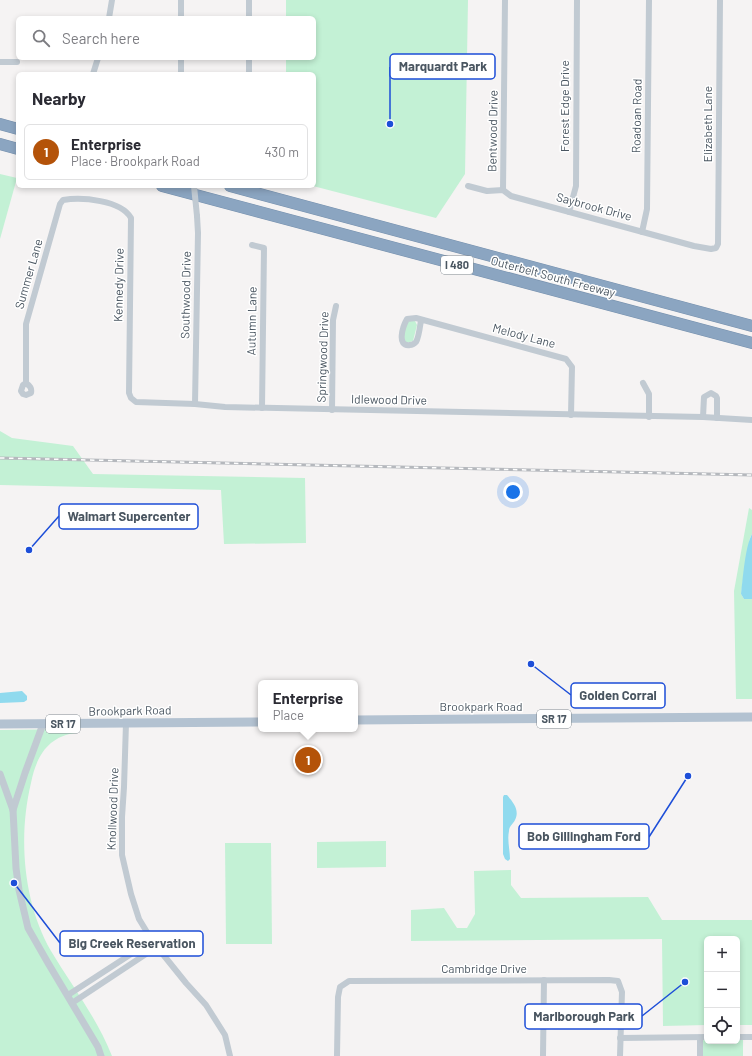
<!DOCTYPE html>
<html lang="en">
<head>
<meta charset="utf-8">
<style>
  body { margin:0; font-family:Barlow,sans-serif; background:#f2f2f3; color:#2b2b33 }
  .controls { position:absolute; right:12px; bottom:12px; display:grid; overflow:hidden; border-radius:6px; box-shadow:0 2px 6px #0003 }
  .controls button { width:36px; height:36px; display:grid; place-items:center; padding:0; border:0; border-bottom:1px solid #e1e1e2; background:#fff; color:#2b2b33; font:20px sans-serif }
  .you { position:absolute; left:513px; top:492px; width:14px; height:14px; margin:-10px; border:3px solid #fff; border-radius:50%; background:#1a73e8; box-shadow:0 0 0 6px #1a73e833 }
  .badge { display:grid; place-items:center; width:26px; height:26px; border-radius:50%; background:#b45309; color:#fff; font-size:13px; font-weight:700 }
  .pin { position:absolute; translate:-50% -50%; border:2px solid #fff; box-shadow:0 1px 4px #0006 }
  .popup { position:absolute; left:258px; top:680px; width:100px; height:52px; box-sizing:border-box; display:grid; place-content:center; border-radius:6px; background:#fff; filter:drop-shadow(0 1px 3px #0005); font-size:13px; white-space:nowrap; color:#7c7c81 }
  .popup b { font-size:15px; color:#2b2b33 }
  .popup::after { content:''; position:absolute; left:50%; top:100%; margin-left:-8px; border:8px solid transparent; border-top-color:#fff }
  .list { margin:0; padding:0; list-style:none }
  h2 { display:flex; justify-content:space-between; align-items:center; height:52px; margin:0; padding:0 16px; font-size:17px }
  h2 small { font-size:13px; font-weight:400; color:#7c7c81 }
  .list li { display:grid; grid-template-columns:26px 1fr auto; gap:12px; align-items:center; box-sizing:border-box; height:56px; margin:0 8px 8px; padding:0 8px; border:1px solid #e1e1e2; border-radius:6px }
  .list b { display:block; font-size:15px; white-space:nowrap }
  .list p { margin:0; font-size:13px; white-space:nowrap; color:#7c7c81 }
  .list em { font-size:13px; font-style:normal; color:#7c7c81 }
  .icon { flex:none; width:22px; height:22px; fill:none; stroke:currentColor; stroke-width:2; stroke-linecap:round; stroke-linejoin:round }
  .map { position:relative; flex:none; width:752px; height:1056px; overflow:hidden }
  .search { position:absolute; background:#fff; box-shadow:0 2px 6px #0003; left:16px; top:16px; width:300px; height:44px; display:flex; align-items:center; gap:10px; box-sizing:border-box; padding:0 14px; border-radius:6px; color:#7c7c81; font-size:15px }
  .panel { position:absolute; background:#fff; box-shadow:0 2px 6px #0003; left:16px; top:72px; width:300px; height:116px; border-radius:6px }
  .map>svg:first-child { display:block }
  .green { fill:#c3f1d5 }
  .water { fill:#90daee }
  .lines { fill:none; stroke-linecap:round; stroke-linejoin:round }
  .motorway-casing { stroke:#7690ad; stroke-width:12 }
  .minor { stroke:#c1cad2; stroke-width:6 }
  .tertiary { stroke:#c1cad2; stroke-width:7 }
  .primary { stroke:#b3c2d1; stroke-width:9 }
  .motorway { stroke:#8ba5c1; stroke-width:11 }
  .rail-casing { stroke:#b5b8bd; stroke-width:3 }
  .rail { stroke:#fff; stroke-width:1.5; stroke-dasharray:4.5; stroke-linecap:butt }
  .minor-bridge { stroke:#c1cad2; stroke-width:6 }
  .labels { text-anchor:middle; stroke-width:3; stroke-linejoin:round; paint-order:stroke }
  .shield { fill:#fff; stroke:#808990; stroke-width:1 }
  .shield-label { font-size:11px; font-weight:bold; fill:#4a5661 }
  .street-label { font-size:12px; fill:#4a5661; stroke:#fff }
  .leader { fill:none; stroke:#1d4ed8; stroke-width:1.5 }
  .callout-dot { fill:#1d4ed8; stroke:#fff; stroke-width:1.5 }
  .callout { fill:#fff; stroke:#1d4ed8; stroke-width:1.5 }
  .callout-label { font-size:13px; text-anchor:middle; font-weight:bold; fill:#4a5661 }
</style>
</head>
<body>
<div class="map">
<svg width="752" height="1056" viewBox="0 0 752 1056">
  <rect width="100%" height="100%" fill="#f5f3f3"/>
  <g class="green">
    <path d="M286,0H468L465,174L436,218L313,186L314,74H286V58H314V18H286Z"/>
    <path d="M0,174L17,178L0,239Z"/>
    <path d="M408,321H415L417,325L413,341L407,343L403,340L406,324Z"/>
    <path d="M0,431L12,438L73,446L93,474L305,478L306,543L224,544L221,490L0,485Z"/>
    <path d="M749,508L752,510V534L750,538L746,559L741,594L744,599H752V699H736L734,591Z"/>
    <path d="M75,729L76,733C48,736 36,757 31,783C18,837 23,902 51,951C72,986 97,1018 112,1056H0V730Z"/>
    <path d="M386,841V867L317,868V842Z"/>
    <path d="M225,843H271L272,944H226Z"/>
    <path d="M511,870V885L521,898L648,897L662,920H752V1025H737V939H707V1025L663,1026L662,939L411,941V910L444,908L457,928H467L475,914L474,871Z"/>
    <path d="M737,1039H743V1056H703V1040H707V1041H737Z"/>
  </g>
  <g class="water">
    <path d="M752,534V599H744L741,594C743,578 745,547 752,534Z"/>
    <path d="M22,691L27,696V700L24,702L0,703V693Z"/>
    <path d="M504,795H507C513,802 520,810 515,820C513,824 509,826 509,831C507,840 510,850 510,859L508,861L505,859L503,854V797Z"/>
  </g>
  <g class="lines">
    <defs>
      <g id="motorway">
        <path d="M0,124L18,129"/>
        <path d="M0,144L18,149"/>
        <path d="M162,186L752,343"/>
        <path d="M230,186L752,326"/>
      </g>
    </defs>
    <use href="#motorway" class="motorway-casing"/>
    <g class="minor">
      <path d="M249,0V18"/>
      <path d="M109,18L112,0"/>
      <path d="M181,18V0"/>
      <path d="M249,58V74"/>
      <path d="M0,62H17"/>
      <path d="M93,74L98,58"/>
      <path d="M181,74V58"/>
      <path d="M468,186L487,191L503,190L511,196L694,246L711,249L716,248L718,244L720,0"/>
      <path d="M503,190L505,0"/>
      <path d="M569,212L576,186L577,0"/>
      <path d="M642,232L647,209L649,0"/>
      <path d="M252,245L264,248L262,408"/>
      <path d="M421,320C420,326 419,337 416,342C414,344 412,345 410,345C396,347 403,326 407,319L416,318L566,359L572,367L571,415"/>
      <path d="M26,383L23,385L21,391L23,394L26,395L31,393C32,388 30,386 26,383V324L60,204L63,200C82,197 121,200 131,218L129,393L131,398L136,402L195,404L225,407L703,417L752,420"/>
      <path d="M643,383L649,394V417"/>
      <path d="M195,404L198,233L197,216"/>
      <path d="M332,410L333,320L336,306"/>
      <path d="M703,417L704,397L711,393L716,396L717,398V418"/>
      <path d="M126,723L124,787L122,817V855L131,894L139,919L153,942L186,983L206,1005L225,1035L230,1056"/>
      <path d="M68,995L145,945L153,942"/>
      <path d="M72,1003L149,952L156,946"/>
      <path d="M737,1037H752"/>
      <path d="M620,1038L707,1037"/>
      <path d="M337,1056L338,997L340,987L349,981L609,980L618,981L622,992L620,1056"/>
      <path d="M543,1056L544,980"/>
      <path d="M700,1056V1038"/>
    </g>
    <g class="tertiary">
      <path d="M0,774L13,810L16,868L19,890L28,928L48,963L98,1047L101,1056"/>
      <path d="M13,810L25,773L43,724"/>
    </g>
    <g class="primary">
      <path d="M355,720L752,717"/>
      <path d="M0,724L261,722"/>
    </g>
    <use href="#motorway" class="motorway"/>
    <defs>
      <path id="rail" d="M0,458L752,475"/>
    </defs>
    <use href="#rail" class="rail-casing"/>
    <use href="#rail" class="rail"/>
    <path class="minor-bridge" d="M194,186L197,216"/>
  </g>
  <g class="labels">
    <g class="shield">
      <rect x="441" y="256" width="32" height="18" rx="3"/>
      <rect x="537" y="710" width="34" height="18" rx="3"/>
      <rect x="46" y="715" width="34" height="18" rx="3"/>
    </g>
    <g class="shield-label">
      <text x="457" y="269">I 480</text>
      <text x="554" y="723">SR 17</text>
      <text x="63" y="728">SR 17</text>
    </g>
    <g class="street-label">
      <text transform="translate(565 106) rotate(-90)" y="4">Forest Edge Drive</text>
      <text transform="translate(637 116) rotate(-89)" y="4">Roadoan Road</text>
      <text transform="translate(708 124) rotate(-90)" y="4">Elizabeth Lane</text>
      <text transform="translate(493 131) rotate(-89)" y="4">Bentwood Drive</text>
      <text transform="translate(594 207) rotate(15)" y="4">Saybrook Drive</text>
      <text transform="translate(29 274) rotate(-74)" y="4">Summer Lane</text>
      <text transform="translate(553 277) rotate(15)" y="4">Outerbelt South Freeway</text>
      <text transform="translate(119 285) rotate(-89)" y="4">Kennedy Drive</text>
      <text transform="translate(186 295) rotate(-89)" y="4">Southwood Drive</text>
      <text transform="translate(252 321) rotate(-89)" y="4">Autumn Lane</text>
      <text transform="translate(524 336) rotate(15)" y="4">Melody Lane</text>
      <text transform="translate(323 357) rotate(-88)" y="4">Springwood Drive</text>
      <text transform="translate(389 400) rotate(1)" y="4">Idlewood Drive</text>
      <text x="481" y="711">Brookpark Road</text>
      <text transform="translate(130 711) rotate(-1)" y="4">Brookpark Road</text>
      <text transform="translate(113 809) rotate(-88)" y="4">Knollwood Drive</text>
      <text x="484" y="973">Cambridge Drive</text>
    </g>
  </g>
  <path class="leader" d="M390 124L390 67M29 550L59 516M531 664L571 695M688 776L649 837M14 883L60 943M685 982L642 1016"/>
  <g class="callout-dot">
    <circle cx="390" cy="124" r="4"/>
    <circle cx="29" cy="550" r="4"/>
    <circle cx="531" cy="664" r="4"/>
    <circle cx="688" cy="776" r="4"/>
    <circle cx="14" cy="883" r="4"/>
    <circle cx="685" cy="982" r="4"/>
  </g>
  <g class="callout">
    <rect x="390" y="54" width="105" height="25" rx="4"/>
    <rect x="59" y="504" width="139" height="25" rx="4"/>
    <rect x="571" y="683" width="94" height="25" rx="4"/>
    <rect x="519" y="824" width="130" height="25" rx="4"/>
    <rect x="60" y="931" width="143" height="25" rx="4"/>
    <rect x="525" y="1004" width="117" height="25" rx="4"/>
  </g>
  <g class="callout-label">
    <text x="443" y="71">Marquardt Park</text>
    <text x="129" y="521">Walmart Supercenter</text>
    <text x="618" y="700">Golden Corral</text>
    <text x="584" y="841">Bob Gillingham Ford</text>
    <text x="132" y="948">Big Creek Reservation</text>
    <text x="584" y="1021">Marlborough Park</text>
  </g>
</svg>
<div class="controls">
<button>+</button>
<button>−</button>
<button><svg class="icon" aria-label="locate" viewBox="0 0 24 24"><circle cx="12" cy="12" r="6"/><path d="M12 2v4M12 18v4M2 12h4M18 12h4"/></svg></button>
</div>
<div class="you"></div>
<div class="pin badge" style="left:308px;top:760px">1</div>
<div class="popup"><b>Enterprise</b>Place</div>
<div class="search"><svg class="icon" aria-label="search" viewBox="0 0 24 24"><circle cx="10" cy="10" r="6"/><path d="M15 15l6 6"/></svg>Search here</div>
<section class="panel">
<h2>Nearby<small></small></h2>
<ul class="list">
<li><span class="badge">1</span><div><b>Enterprise</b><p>Place · Brookpark Road</p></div><em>430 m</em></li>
</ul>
</section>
</div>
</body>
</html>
